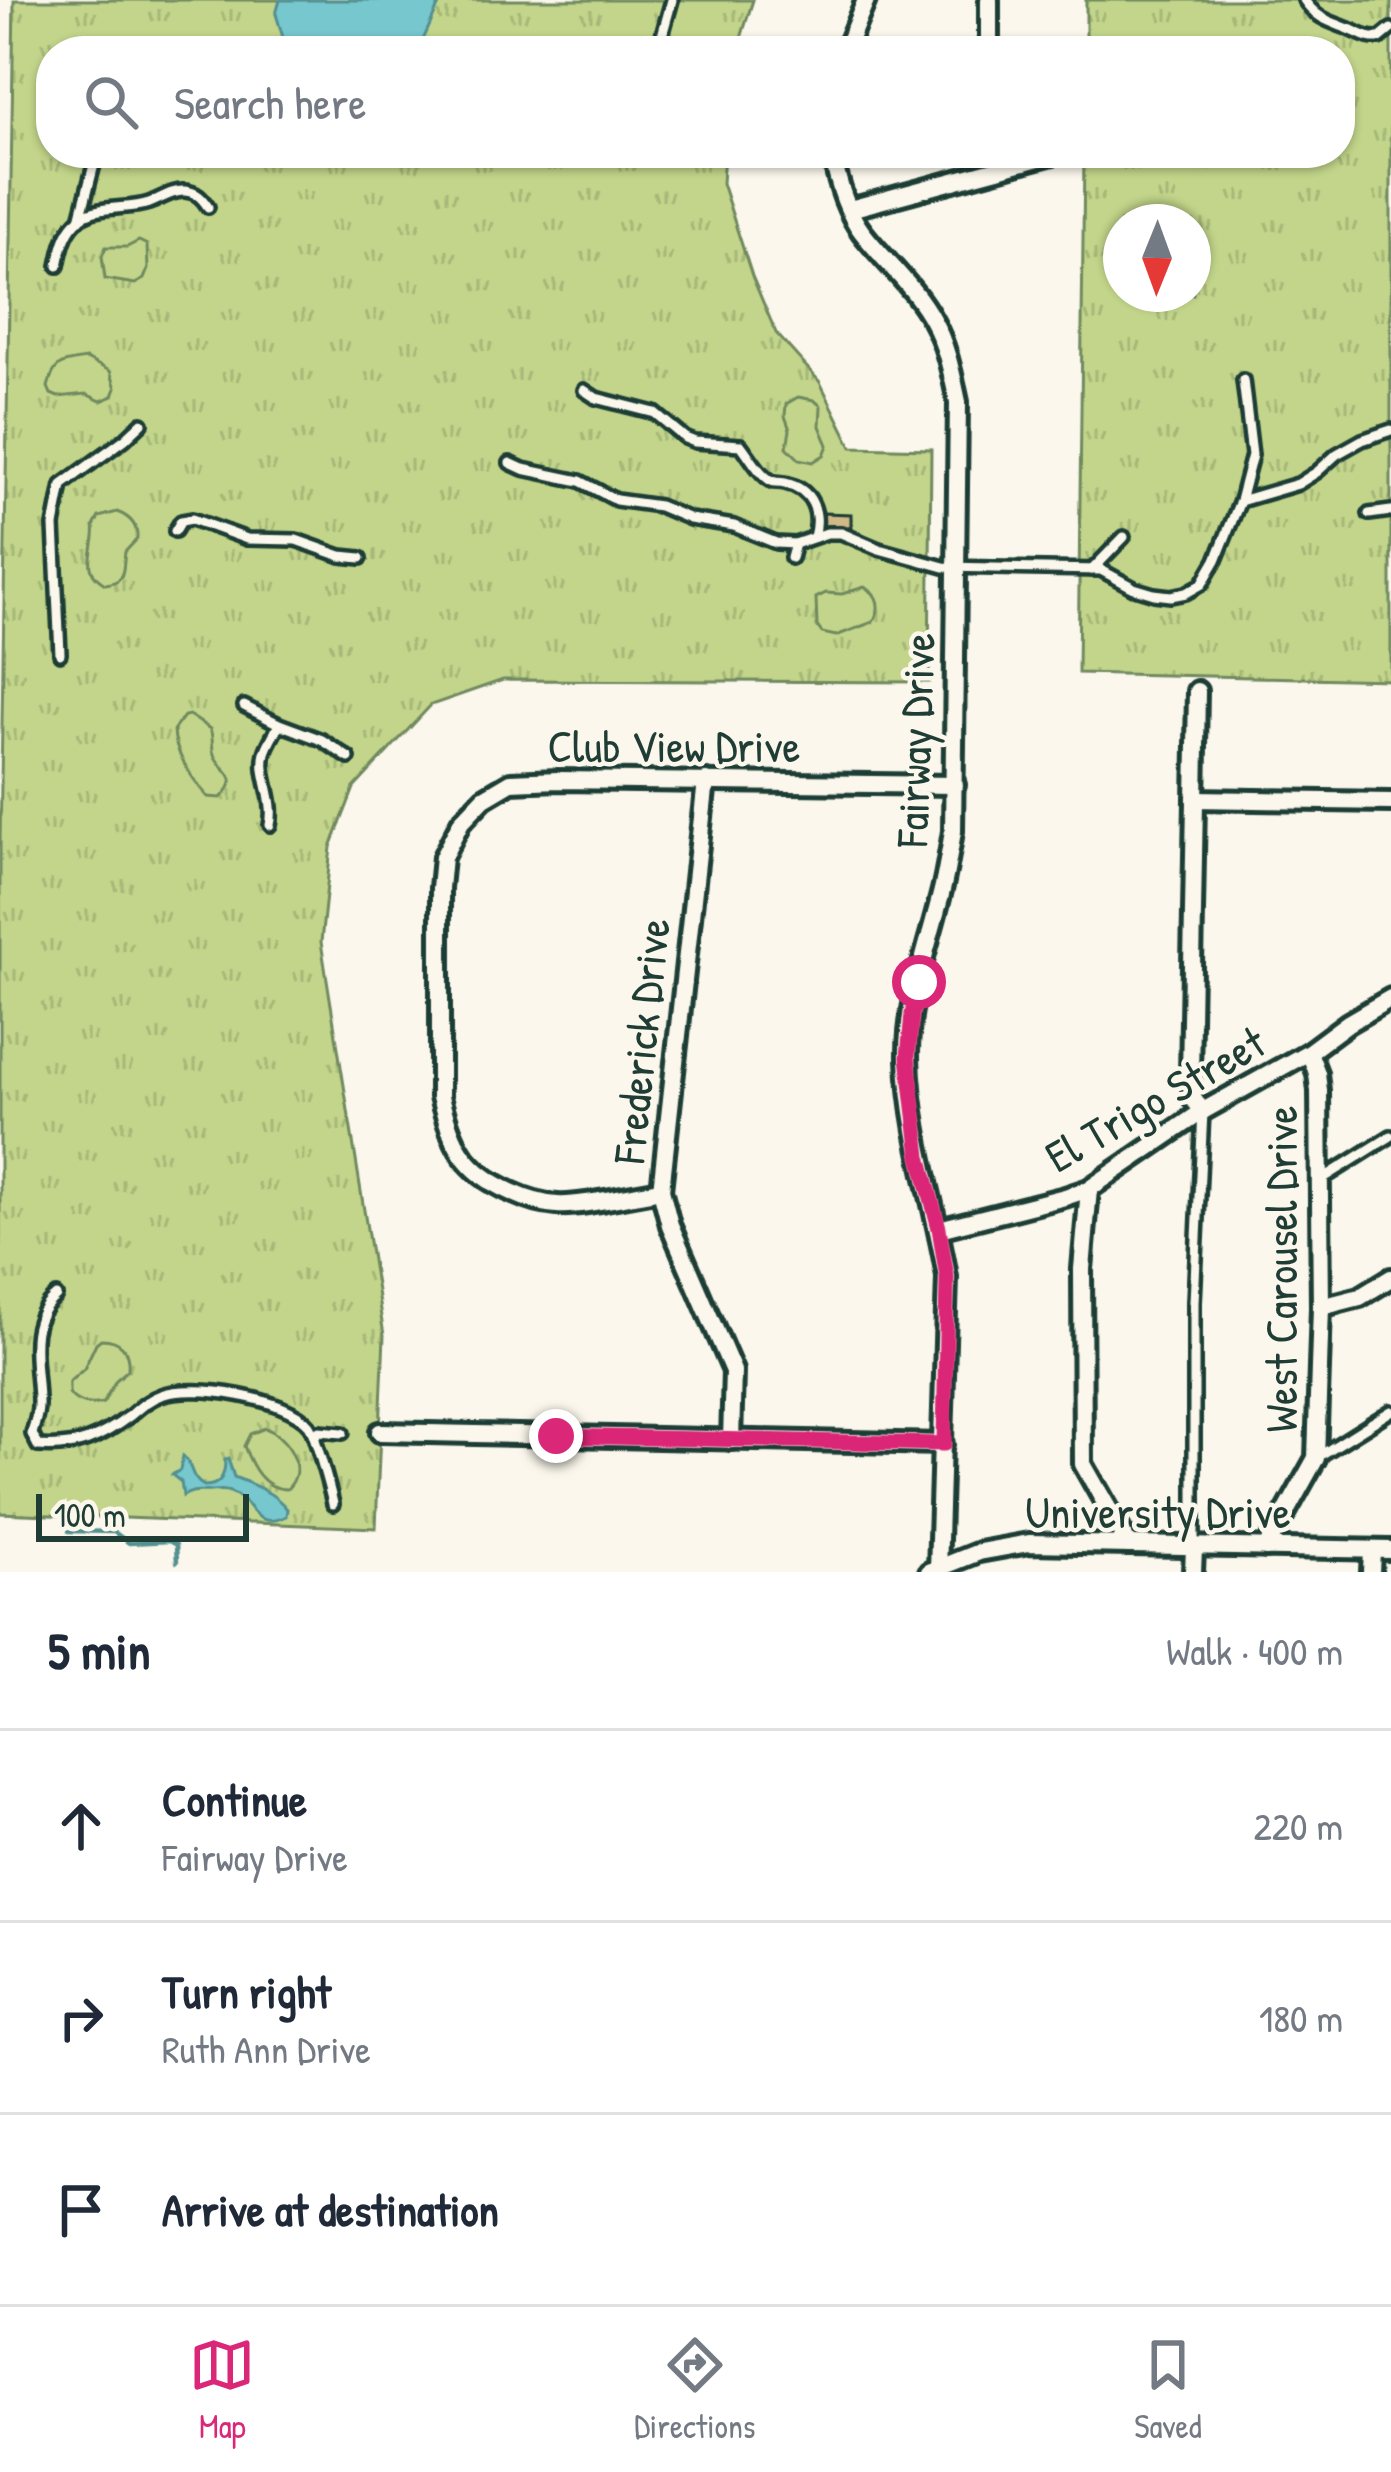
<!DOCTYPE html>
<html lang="en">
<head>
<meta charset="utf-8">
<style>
  body { margin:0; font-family:"Patrick Hand",sans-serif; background:#f2f2f3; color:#1f2937 }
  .compass { position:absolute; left:1103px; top:204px; width:108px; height:108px; border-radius:50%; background:#fff; box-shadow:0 3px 9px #0004; rotate:181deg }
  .scale { position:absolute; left:36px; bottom:30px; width:213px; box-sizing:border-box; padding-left:12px; border:6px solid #1f3d34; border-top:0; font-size:33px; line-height:42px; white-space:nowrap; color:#1f3d34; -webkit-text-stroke:9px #fbf7ec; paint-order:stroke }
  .stop { position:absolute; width:36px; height:36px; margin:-27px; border:9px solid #db2777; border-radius:50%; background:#fff }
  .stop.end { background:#db2777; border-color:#fff; box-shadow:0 3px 12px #0008 }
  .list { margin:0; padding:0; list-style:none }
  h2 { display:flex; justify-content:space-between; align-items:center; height:156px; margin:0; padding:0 48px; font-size:51px }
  h2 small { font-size:39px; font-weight:400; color:#747a83 }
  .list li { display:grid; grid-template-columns:78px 1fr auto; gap:36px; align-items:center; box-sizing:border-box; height:192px; padding:0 48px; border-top:3px solid #e0e1e3 }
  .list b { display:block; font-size:45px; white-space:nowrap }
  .list p { margin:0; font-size:39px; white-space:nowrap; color:#747a83 }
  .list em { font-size:39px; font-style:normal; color:#747a83 }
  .icon { flex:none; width:66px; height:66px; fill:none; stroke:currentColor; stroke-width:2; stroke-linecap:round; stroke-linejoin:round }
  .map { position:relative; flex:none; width:1391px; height:1572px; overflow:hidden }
  .search { position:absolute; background:#fff; box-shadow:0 3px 9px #0004; left:36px; right:36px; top:36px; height:132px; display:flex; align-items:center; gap:30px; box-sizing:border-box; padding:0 42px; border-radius:48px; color:#747a83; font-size:45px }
  .sheet { height:732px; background:#fff }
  nav { display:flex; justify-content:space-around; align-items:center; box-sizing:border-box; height:168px; border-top:3px solid #e0e1e3; background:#fff; font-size:33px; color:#747a83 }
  nav a { display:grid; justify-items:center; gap:6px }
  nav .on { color:#db2777 }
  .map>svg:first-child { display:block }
  .grass { fill:url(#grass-tufts); stroke:#70895f; stroke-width:3; fill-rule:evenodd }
  .pitch { fill:#c2d58a; stroke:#70895f; stroke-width:3 }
  .water { fill:#76c7ce; stroke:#539090; stroke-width:3 }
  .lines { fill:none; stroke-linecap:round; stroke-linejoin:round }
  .stream { stroke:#539090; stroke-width:4.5 }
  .building { fill:#d0b887; stroke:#1f3d34; stroke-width:3; filter:url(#shadow) }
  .service-casing { stroke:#1f3d34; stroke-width:18 }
  .minor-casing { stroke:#1f3d34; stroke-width:26 }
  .service { stroke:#fbf7ec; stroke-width:9 }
  .minor { stroke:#fbf7ec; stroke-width:16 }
  .route { stroke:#db2777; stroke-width:15 }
  .labels { text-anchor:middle; stroke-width:9; stroke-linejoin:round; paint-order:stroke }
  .street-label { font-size:45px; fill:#1f3d34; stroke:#fbf7ec }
</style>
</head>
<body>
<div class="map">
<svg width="1391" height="1572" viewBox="0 0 1391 1572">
  <defs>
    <pattern id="grass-tufts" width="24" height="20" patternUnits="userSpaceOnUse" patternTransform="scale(3)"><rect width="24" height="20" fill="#c2d58a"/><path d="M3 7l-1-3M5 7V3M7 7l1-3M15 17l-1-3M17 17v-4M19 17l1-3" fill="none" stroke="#a6b878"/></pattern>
    <filter id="shadow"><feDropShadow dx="5.5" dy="5.5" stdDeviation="0" flood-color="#0004"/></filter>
  </defs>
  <rect width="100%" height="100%" fill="#fbf7ec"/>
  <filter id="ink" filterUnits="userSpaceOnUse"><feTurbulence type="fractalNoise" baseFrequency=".00833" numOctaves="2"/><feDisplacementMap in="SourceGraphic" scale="24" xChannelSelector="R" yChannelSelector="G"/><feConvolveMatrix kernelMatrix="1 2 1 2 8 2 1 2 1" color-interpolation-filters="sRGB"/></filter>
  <g filter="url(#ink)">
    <g class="grass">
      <path d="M14,0H753L737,51H51V153H724L722,183L752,276L776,333L820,382L852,447L931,449L929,682L503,680L431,705L354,788L331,847L321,942L384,1335L376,1528L0,1513V843Z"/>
      <path d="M1086,0H1391V680L1078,673L1084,153H1340V51H1086ZM1121,222H1193V294H1121Z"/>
    </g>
    <g class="pitch">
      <path d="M139,241L147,245L148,269L144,279L135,284L105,279L102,256L106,247H127Z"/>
      <path d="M86,359L110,371L116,388L113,396L101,401L86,394L58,397L51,394L48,387C55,361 62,363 86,359Z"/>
      <path d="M798,397L814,400L821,406L820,426L828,445L824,455L813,462L799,459L787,447L790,430L785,416L786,404Z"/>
      <path d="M117,512C130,517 138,525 137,539L125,552C122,570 127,582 105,584C83,571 92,558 94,537C96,519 90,534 99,517Z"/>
      <path d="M864,587C879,593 882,609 873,622L836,636L822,633L817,626L816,598L826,593L842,594Z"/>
      <path d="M189,715L210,729C213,736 212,743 213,751C218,773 246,773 221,798L208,797C192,778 174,754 174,729L184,716Z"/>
      <path d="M101,1339C121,1339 130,1350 128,1370L116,1380L103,1403C91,1406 76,1404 69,1393V1382L84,1369L96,1343Z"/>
      <path d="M265,1428C288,1437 308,1469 287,1489C263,1489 252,1467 244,1446L250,1434Z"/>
    </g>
    <g class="water">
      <path d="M280,0H441L418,51H287L276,14Z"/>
      <path d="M183,1456C193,1464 189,1478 204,1486C221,1486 225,1475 225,1460L228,1459L234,1477C254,1485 274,1492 287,1509L286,1516C252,1532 254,1500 230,1492C222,1489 219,1491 211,1491C199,1492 194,1489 183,1496L181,1482L172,1475L180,1470Z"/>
    </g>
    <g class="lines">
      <path class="stream" d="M69,1531L114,1532L129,1543L169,1541L176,1545L177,1562"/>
    </g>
    <path class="building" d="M823,513L851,514V527L823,526Z"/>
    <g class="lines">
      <defs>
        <g id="service">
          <path d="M1304,0C1317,19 1329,21 1349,29C1362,34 1366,39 1380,38L1391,29"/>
          <path d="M658,50L672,0"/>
          <path d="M80,219L97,153"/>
          <path d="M58,266C61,251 64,234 76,222C94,203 126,211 149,203C161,199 172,190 185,191C197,192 202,198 208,207"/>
          <path d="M584,390L596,398L655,413L685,438L695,442L741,445C749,455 756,469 766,477C774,484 774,481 785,483C812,489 821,512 814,537"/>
          <path d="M510,463L523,469L580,481L616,500L659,506L690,519L734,526L776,543L795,544"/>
          <path d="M1240,501L1298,484L1317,472L1337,454L1362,440L1391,430"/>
          <path d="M1369,514L1391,511"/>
          <path d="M175,531L181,521L192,519L247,539L296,540L341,556L361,558"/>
          <path d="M791,558L795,544L827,533H841L879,549L944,567L1101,570L1134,588L1154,594L1171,596L1186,593L1202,584L1216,560L1240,501L1252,455L1243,380"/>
          <path d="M1092,570L1124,537"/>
          <path d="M60,654L54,526L62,485L125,439L142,423"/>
          <path d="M244,706L279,724L322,740L349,758"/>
          <path d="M270,825C276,799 259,775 265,753C268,743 275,733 279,724"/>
          <path d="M1319,1181L1391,1136"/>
          <path d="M56,1296C22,1324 39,1369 38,1406C38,1416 34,1425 32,1434L38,1446C76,1449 101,1438 131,1415C140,1407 149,1399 161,1395C194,1383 287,1398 309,1425C314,1431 331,1494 333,1504"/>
          <path d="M315,1436L319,1431L343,1433"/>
          <path d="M1316,1458L1391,1411"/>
          <path d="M1194,1548V1302L1203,1111"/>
        </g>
        <g id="minor">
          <path d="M845,51L866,0"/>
          <path d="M989,51V0"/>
          <path d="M832,153C837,179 846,211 862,232C885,262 915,287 933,321C947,346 952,374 958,402L953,831C950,850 947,868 943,886C930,942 907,1000 908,1058C910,1133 935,1204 947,1277L938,1572"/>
          <path d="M850,209L1057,153"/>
          <path d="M1197,691L1190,1076L1194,1100L1203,1111"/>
          <path d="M706,781L661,1190L670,1225L733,1371L731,1440"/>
          <path d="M1195,799L1391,802"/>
          <path d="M1089,1189L1082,1269L1083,1464L1129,1545"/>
          <path d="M661,1190C634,1194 581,1207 557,1205C542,1204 524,1198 511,1192C464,1171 452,1145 440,1097V888L443,857L461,822L484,798L511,782L558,780L955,785"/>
          <path d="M939,1229L1065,1197L1089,1189L1203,1111L1309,1052L1348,1023L1391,998"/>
          <path d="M1321,1307L1360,1297L1391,1278"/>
          <path d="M380,1432L943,1444"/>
          <path d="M1266,1548L1316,1458L1321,1307L1319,1091L1317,1073L1309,1052"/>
          <path d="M929,1572L979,1552L1029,1543L1391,1550"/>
          <path d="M1193,1572L1194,1548"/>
          <path d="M1371,1572L1372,1551"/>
        </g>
      </defs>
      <use href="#service" class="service-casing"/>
      <use href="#minor" class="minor-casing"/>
      <use href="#service" class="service"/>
      <use href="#minor" class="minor"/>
    </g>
  </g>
  <g class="lines" filter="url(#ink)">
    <path class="route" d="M556,1436L944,1444L947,1277L939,1228L920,1156L908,1057L912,1014L919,982"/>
  </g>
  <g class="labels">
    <g class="street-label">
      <text transform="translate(915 740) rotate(-88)" y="16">Fairway Drive</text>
      <text x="674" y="762">Club View Drive</text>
      <text transform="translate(641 1041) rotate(-84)" y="16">Frederick Drive</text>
      <text transform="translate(1155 1099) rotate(-30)" y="16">El Trigo Street</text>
      <text transform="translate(1281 1269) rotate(-90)" y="16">West Carousel Drive</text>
      <text x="1158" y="1528">University Drive</text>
    </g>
  </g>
</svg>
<svg class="compass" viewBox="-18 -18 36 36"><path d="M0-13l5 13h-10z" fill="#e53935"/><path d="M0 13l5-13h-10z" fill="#747a83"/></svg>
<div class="scale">100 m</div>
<div class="stop" style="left:919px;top:982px"></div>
<div class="stop end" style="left:556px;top:1436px"></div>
<div class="search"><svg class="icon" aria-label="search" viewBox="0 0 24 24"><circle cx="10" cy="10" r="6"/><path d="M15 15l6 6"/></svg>Search here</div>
</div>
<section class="sheet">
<h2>5 min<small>Walk · 400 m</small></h2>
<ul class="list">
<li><svg class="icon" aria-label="ahead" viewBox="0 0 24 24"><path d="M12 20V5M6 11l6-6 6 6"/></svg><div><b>Continue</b><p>Fairway Drive</p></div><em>220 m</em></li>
<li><svg class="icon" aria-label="right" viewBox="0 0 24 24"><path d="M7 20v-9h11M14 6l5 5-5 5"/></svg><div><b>Turn right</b><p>Ruth Ann Drive</p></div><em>180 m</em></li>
<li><svg class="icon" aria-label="arrive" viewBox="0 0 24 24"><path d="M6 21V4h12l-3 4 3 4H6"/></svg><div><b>Arrive at destination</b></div></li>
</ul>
</section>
<nav>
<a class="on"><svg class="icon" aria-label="map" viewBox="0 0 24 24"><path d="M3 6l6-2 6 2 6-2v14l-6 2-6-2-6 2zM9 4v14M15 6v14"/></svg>Map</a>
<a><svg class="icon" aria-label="directions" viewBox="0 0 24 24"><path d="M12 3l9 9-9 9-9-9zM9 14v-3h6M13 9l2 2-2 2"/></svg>Directions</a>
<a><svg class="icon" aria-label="saved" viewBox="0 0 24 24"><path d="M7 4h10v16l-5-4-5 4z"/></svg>Saved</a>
</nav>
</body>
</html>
